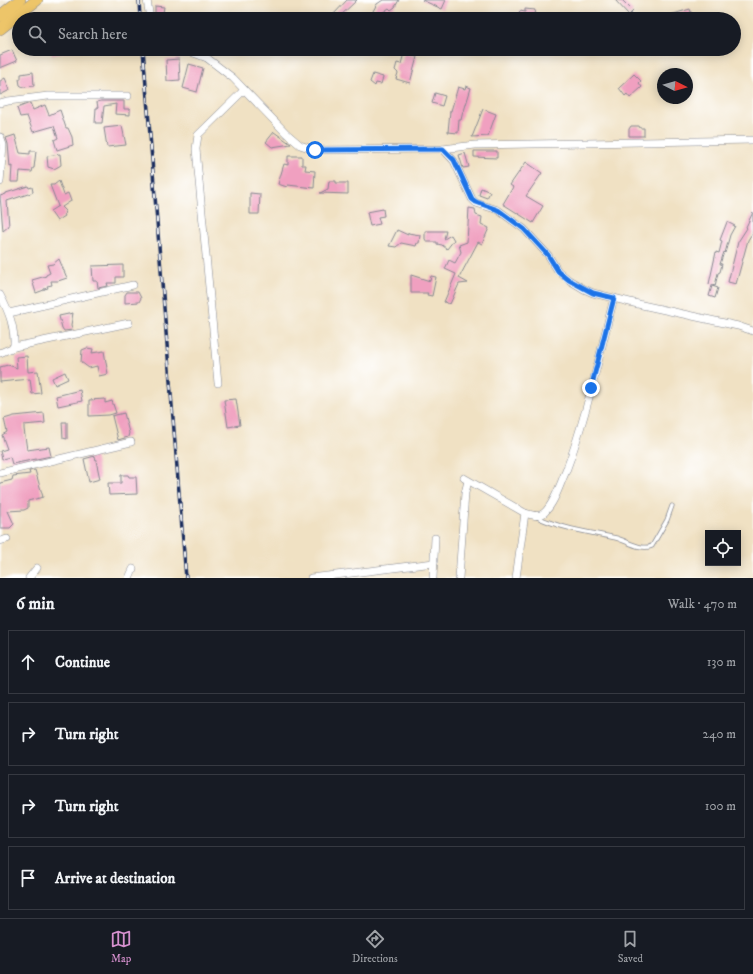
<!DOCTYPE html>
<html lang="en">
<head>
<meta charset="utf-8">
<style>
  body { margin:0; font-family:"IM FELL DW Pica",serif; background:#242831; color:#f1f3f6 }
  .controls { position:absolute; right:12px; bottom:12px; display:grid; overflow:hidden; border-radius:0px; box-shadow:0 2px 10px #0003 }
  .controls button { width:36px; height:36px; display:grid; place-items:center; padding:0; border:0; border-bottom:1px solid #363941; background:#171b24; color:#f1f3f6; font:20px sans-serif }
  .compass { position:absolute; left:657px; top:68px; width:36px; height:36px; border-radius:50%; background:#171b24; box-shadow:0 2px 10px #0003; rotate:95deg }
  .stop { position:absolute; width:12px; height:12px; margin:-9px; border:3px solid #1a73e8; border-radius:50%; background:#fff }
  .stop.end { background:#1a73e8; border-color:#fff; box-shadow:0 1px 4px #0008 }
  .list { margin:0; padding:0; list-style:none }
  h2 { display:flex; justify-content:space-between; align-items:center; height:52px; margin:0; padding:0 16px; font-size:17px }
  h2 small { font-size:13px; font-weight:400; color:#9ea1a6 }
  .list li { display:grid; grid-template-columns:26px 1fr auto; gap:12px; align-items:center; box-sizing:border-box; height:64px; margin:0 8px 8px; padding:0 8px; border:1px solid #363941; border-radius:0px }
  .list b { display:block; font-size:15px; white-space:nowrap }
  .list em { font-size:13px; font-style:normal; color:#9ea1a6 }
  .icon { flex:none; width:22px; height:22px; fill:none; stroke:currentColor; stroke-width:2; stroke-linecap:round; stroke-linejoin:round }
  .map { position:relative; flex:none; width:753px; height:578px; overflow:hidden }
  .search { position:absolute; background:#171b24; box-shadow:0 2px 10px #0003; left:12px; right:12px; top:12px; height:44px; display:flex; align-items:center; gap:10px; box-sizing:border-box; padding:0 14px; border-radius:22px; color:#9ea1a6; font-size:15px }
  .sheet { height:340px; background:#171b24 }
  nav { display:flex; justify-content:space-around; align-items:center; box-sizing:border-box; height:56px; border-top:1px solid #363941; background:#171b24; font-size:11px; color:#9ea1a6 }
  nav a { display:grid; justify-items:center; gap:2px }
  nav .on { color:#d690ce }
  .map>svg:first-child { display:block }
  .building { fill:#f0a0c0 }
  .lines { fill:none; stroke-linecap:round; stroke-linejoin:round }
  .service-casing { stroke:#868890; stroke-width:5 }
  .minor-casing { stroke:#868890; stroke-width:8 }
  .primary-casing { stroke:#868890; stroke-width:12 }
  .service { stroke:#fff; stroke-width:3.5 }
  .minor { stroke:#fff; stroke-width:7 }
  .primary { stroke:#edc569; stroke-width:11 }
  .rail-casing { stroke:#1b2f5e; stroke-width:3.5 }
  .rail { stroke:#fff; stroke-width:2; stroke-dasharray:6; stroke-linecap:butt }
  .route { stroke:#1a73e8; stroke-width:5 }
</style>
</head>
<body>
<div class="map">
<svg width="753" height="578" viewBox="0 0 753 578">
  <rect width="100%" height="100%" fill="#fff"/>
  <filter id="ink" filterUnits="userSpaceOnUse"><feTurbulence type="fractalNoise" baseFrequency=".025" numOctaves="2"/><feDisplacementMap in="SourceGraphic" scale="8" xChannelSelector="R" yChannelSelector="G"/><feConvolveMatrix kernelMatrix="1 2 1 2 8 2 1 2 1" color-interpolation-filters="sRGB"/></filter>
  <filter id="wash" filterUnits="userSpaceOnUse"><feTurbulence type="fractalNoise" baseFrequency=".012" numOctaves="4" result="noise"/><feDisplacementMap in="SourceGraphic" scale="16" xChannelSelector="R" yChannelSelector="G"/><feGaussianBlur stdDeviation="0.9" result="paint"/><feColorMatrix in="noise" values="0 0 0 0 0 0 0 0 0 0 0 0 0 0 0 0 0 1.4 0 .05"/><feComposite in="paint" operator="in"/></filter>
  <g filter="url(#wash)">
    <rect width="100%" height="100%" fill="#f0e1c3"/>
    <g id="blocks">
      <g class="building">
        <path d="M347,0H357L337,19L333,15Z"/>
        <path d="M383,0H399L395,7L391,10L389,8L379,15H376L373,11L377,4Z"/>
        <path d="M422,0H446L442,9Z"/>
        <path d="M615,0H622L633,11L629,15Z"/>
        <path d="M155,6L164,7L162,19H155Z"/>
        <path d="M525,9L535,10L534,14L547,16L546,19H518L520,11L525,12Z"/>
        <path d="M690,9L693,19H672L670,15Z"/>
        <path d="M51,49H73V51L52,55Z"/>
        <path d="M12,50L17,61L0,68V55Z"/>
        <path d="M404,53L417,57L410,83L396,79L398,73L395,70L397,63L401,64Z"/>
        <path d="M179,59L180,80L167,81L166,60Z"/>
        <path d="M189,64L203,68L197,92L183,88Z"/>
        <path d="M33,72L34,86L23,87L20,85L19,79H21V74Z"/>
        <path d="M373,74L383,77L381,84L376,83L375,86L370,82Z"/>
        <path d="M634,74L641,81L639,83L642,87L630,98L627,94L625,96L619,88Z"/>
        <path d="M5,78L10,90L0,95V81Z"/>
        <path d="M466,86L471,88L464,111H463L461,120H459L458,133L448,132L450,111H451L458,87L465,89Z"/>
        <path d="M435,93L445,96L442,106L432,103Z"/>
        <path d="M101,101H124V109H130V115L115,114L116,104L104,106L102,123H95L96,108H98L97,102Z"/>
        <path d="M30,103L33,110L45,105L49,115L60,110L66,128H68L72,137L73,145L57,150L54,140L58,138L54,126L33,132L27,116L20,117L17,108Z"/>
        <path d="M483,109L496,114L488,136L472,137Z"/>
        <path d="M122,126L126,145L107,147L104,128Z"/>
        <path d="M631,126H639L640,128H644V136H629V129Z"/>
        <path d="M274,132L291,144L272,147L266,142Z"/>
        <path d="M15,135L20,153L30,154V151H36L34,168H33L32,172L20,171L19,182H11L12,166L10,167L8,144L6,138Z"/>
        <path d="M474,151H497V158L474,157Z"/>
        <path d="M465,153L469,167L463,168L459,155Z"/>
        <path d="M60,154L61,165L54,169L48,167L47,156Z"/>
        <path d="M288,156H302V165H306L305,170L315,171L314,188L288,185L287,187L278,184L284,164L288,165Z"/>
        <path d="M526,162L542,173L526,196L543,206L533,223L503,204L513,187L510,185Z"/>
        <path d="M59,181L64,195L68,193L71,201L62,207L66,211H64L66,213L64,214L65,216L57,221L50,211L58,206L50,185H54Z"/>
        <path d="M329,181H336V183H348V194L320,193L328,189Z"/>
        <path d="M28,186L29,188L32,187L33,192L31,193L7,201L9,226L3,231L0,196L6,194V193Z"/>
        <path d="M481,188L490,192L487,198L479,195Z"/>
        <path d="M250,193L260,194L259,214H250Z"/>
        <path d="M469,208L475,209L476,215L482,217L481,224L489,228L482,244L478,242L459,278L468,283L459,284L450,304L444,302L456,274L445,269L449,260L455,263L461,252L459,245L467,242Z"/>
        <path d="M383,209L384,216L378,217L380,224L370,226L367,212Z"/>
        <path d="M753,212V232L748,240L736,284L728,282L738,242L747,228L746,227Z"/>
        <path d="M727,222L735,226L730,235L725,253L724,252L720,264H722L720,272L718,273L715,286L709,284L716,252L719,253L722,241L720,240Z"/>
        <path d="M397,230L408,235V233L420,235L419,243H417L416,246L401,243L396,247L389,246Z"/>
        <path d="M425,231H446L444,239L451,235L454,240L447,249L442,245L437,244V242H427L425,239Z"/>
        <path d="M59,259L67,278L58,281H51L52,285L47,286L48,288L44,289V290L36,293L32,280L46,276V275L50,273L47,265L53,264Z"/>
        <path d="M123,265V277H116V283H107L108,286L98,288L97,281H93L92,266Z"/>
        <path d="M411,275L430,281L431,276L436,277L432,296L427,295L428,293H411Z"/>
        <path d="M712,286L718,288L715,298L709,296Z"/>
        <path d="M127,292H138L141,298L139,302L125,303V295Z"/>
        <path d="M73,313L71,325L73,330L64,331L62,328L59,316Z"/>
        <path d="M87,348L93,349L92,353L104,351L108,374L99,376L97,366L89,368L81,362L82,350Z"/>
        <path d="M27,356L28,372L38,371L41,393L32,394L30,379L0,382V367L8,365L17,368L16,357Z"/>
        <path d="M65,372L68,379L55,385L52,378Z"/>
        <path d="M80,390L82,401L58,406L56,396Z"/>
        <path d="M105,399V403L112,401L116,413L109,415L89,416V400Z"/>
        <path d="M236,399L240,425L228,427L224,400Z"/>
        <path d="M44,413L45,423L24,425V429L27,450L49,447L51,456L12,464L10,457L2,459L0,451L7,449L2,435L7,432L4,419L14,416Z"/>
        <path d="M124,413L129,433L128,437L118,440L112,416Z"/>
        <path d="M62,422H67V439L63,438Z"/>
        <path d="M95,456L100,479L89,482L84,459Z"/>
        <path d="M35,470L43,497L28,501V508L24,510L8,511L14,524L10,528H0V483L12,480L13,476L30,474L29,471Z"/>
        <path d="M121,475H128L129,477H136L137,494L109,495L108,483H121Z"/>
      </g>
    </g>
  </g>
  <g filter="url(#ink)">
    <use href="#blocks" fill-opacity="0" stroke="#868890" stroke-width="1"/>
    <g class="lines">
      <defs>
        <path id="service" d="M537,517C562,529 589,532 616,538C627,541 641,551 652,546L667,520L672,506"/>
        <g id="minor">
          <path d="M147,0L150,19"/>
          <path d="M183,49L207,58L233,78L286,133L300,145L315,150L443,149L475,145L753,140"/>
          <path d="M0,103L8,101L48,96H128"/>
          <path d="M0,137L3,145L0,182"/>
          <path d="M443,149L454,161L472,199L476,203L498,210L524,229L548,255L558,271L569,280L584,289L593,293L642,305L738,326L753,331"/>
          <path d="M0,295C9,312 15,327 14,347"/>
          <path d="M9,313L133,285"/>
          <path d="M0,353L14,347L129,323"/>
          <path d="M218,383L196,149L198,135L244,90"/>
          <path d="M0,473L131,442"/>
          <path d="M464,478L525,513C532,515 539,518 545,512C555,502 560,484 566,471C587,415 599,356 614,298"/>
          <path d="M0,541L7,539"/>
          <path d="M29,578L37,568"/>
          <path d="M129,578L133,569"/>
          <path d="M311,578L434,563"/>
          <path d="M433,578L435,538"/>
          <path d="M459,578L465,493L468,481"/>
          <path d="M516,578L525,513"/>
        </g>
        <g id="primary">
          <path d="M0,16L20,0"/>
          <path d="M0,29L37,0"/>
        </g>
      </defs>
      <use href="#service" class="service-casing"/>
      <use href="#minor" class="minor-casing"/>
      <use href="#primary" class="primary-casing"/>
      <use href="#service" class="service"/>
      <use href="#minor" class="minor"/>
      <use href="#primary" class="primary"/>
      <defs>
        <g id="rail">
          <path d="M139,0L140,19"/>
          <path d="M143,49L186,578"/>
        </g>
      </defs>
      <use href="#rail" class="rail-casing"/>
      <use href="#rail" class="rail"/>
    </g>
  </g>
  <g class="lines" filter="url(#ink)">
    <path class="route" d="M315,150L443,149L454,160L472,199L476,202L498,210L524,229L548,255L558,271L569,280L593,293L614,298L591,388"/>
  </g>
</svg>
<div class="controls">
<button><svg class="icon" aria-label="locate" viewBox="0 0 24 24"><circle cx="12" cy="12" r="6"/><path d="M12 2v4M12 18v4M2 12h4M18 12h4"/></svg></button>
</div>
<svg class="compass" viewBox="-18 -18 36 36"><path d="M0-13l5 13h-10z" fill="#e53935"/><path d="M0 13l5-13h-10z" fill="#9ea1a6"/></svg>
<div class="stop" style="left:315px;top:150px"></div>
<div class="stop end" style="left:591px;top:388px"></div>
<div class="search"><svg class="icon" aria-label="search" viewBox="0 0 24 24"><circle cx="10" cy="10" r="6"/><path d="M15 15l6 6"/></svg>Search here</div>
</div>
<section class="sheet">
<h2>6 min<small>Walk · 470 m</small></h2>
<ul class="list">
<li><svg class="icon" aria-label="ahead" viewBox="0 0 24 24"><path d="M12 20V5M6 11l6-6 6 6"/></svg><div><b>Continue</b></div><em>130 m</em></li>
<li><svg class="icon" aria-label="right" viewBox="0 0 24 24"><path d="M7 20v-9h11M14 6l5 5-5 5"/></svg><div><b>Turn right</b></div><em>240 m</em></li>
<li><svg class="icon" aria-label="right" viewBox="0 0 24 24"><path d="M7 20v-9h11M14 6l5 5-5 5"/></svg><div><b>Turn right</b></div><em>100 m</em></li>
<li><svg class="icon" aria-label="arrive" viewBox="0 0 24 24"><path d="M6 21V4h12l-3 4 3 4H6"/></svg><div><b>Arrive at destination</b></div></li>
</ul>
</section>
<nav>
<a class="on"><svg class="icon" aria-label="map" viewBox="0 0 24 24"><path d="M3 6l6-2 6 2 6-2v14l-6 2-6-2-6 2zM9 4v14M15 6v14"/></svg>Map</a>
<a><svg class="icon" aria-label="directions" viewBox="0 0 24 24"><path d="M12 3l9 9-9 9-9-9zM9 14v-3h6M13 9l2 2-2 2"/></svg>Directions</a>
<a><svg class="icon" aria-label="saved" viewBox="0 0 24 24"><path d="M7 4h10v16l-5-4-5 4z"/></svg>Saved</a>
</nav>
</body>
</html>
